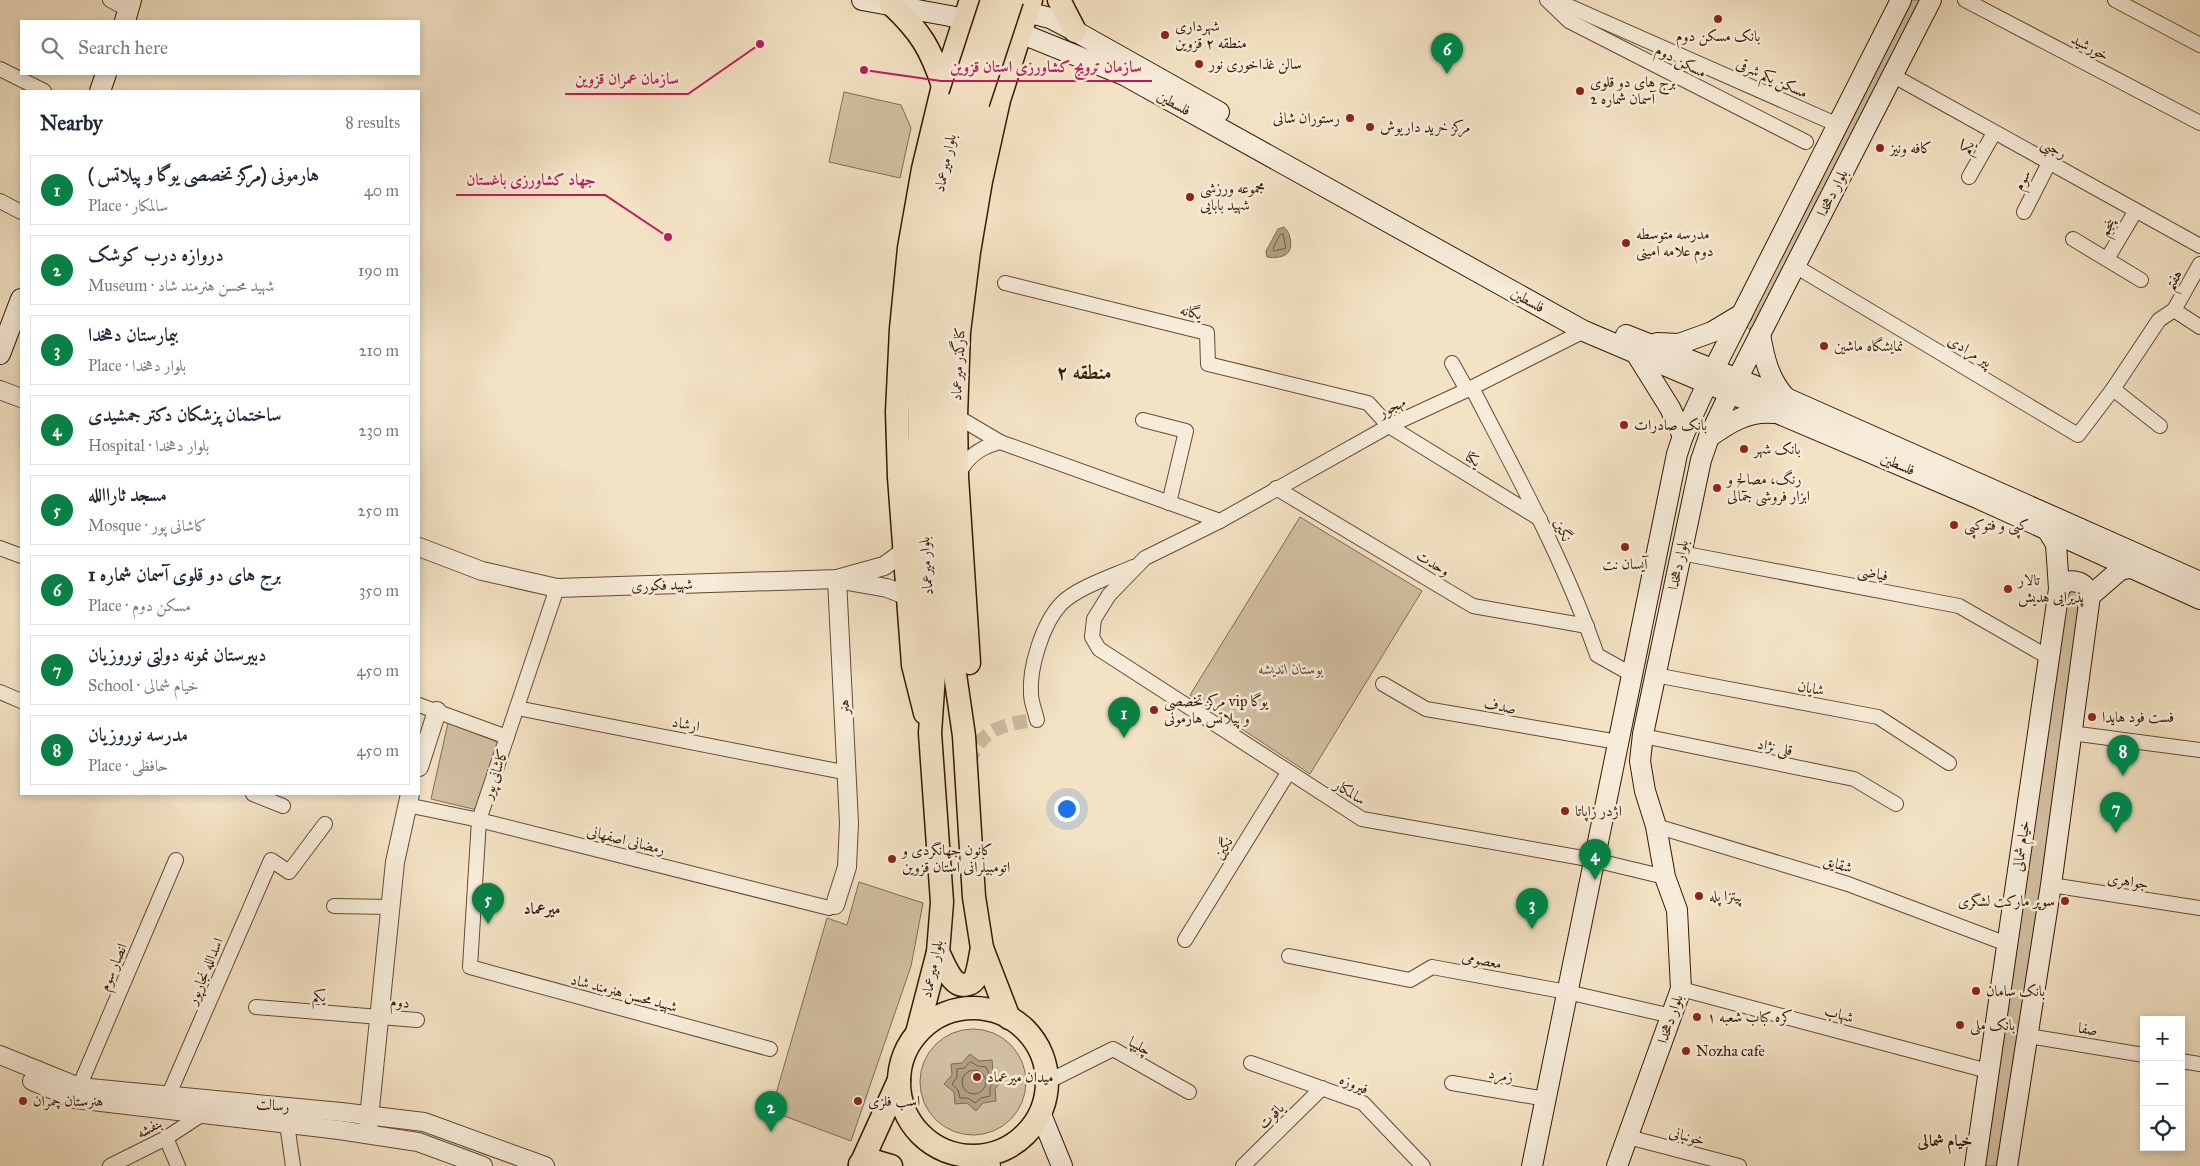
<!DOCTYPE html>
<html lang="en">
<head>
<meta charset="utf-8">
<style>
  body { margin:0; font-family:"IM FELL Great Primer",Amiri,serif; background:#f2f2f3; color:#1f2937 }
  .controls { position:absolute; right:15px; bottom:15px; display:grid; overflow:hidden; border-radius:0px; box-shadow:0 2px 8px #0003 }
  .controls button { width:45px; height:45px; display:grid; place-items:center; padding:0; border:0; border-bottom:1px solid #e0e1e3; background:#fff; color:#1f2937; font:25px sans-serif }
  .you { position:absolute; left:1066px; top:808px; width:18px; height:18px; margin:-12px; border:4px solid #fff; border-radius:50%; background:#1a73e8; box-shadow:0 0 0 8px #1a73e833 }
  .badge { display:grid; place-items:center; width:32px; height:32px; border-radius:50%; background:#0b8043; color:#fff; font-size:16px; font-weight:700 }
  .pin { position:absolute; translate:-50% -41px; filter:drop-shadow(0 1px 2px #0008) }
  .pin::after { content:''; position:absolute; top:26px; width:18px; height:15px; background:inherit; clip-path:polygon(0 0,100% 0,50% 100%) }
  .list { margin:0; padding:0; list-style:none }
  h2 { display:flex; justify-content:space-between; align-items:center; height:65px; margin:0; padding:0 20px; font-size:21px }
  h2 small { font-size:16px; font-weight:400; color:#747a83 }
  .list li { display:grid; grid-template-columns:32px 1fr auto; gap:15px; align-items:center; box-sizing:border-box; height:70px; margin:0 10px 10px; padding:0 10px; border:1px solid #e0e1e3; border-radius:0px }
  .list b { display:block; font-size:19px; white-space:nowrap }
  .list p { margin:0; font-size:16px; white-space:nowrap; color:#747a83 }
  .list em { font-size:16px; font-style:normal; color:#747a83 }
  .icon { flex:none; width:28px; height:28px; fill:none; stroke:currentColor; stroke-width:2; stroke-linecap:round; stroke-linejoin:round }
  .map { position:relative; flex:none; width:2200px; height:1166px; overflow:hidden }
  .search { position:absolute; background:#fff; box-shadow:0 2px 8px #0003; left:20px; top:20px; width:400px; height:55px; display:flex; align-items:center; gap:12px; box-sizing:border-box; padding:0 18px; border-radius:0px; color:#747a83; font-size:19px }
  .panel { position:absolute; background:#fff; box-shadow:0 2px 8px #0003; left:20px; top:90px; width:400px; height:705px; border-radius:0px }
  .map>svg:first-child { display:block }
  .green { fill:#d2c0a3; stroke:#826d52 }
  .water { fill:#b19e82; stroke:#7e694f }
  .lines { fill:none; stroke-linecap:round; stroke-linejoin:round }
  .shore { stroke:#725c42; stroke-width:1 }
  .minor-tunnel { stroke:#ccba9d; stroke-width:14; stroke-dasharray:14 7; stroke-linecap:butt }
  .minor-casing { stroke:#624c32; stroke-width:16 }
  .tertiary-casing { stroke:#624c32; stroke-width:20 }
  .secondary-casing { stroke:#321a02; stroke-width:22 }
  .primary-casing { stroke:#321a02; stroke-width:25 }
  .minor { stroke:#f7ecd9; stroke-width:14 }
  .tertiary { stroke:#f7ecd9; stroke-width:18 }
  .secondary { stroke:#f7ecd9; stroke-width:20 }
  .primary { stroke:#f3e2c4; stroke-width:22 }
  .primary-bridge-casing { stroke:#321a02; stroke-width:25; stroke-linecap:butt }
  .primary-bridge { stroke:#f3e2c4; stroke-width:22 }
  .poi-dot { fill:#8f2418; stroke:#f7ecd9; stroke-width:2 }
  .labels { text-anchor:middle; stroke-width:5; stroke-linejoin:round; paint-order:stroke }
  .poi-label { font-size:15px; fill:#321a02; stroke:#f7ecd9; text-anchor:start }
  .street-label { font-size:15px; fill:#321a02; stroke:#f7ecd9 }
  .park-label { font-size:15px; font-style:italic; fill:#624c32; stroke:#f7ecd9 }
  .neighbourhood-label { font-size:16px; font-weight:bold; fill:#321a02; stroke:#f7ecd9 }
  .district-label { font-size:20px; font-weight:bold; fill:#321a02; stroke:#f7ecd9 }
  .leader { fill:none; stroke:#c2185b; stroke-width:2 }
  .callout-dot { fill:#c2185b; stroke:#f7ecd9; stroke-width:2 }
  .callout-label { font-size:16px; text-anchor:middle; font-weight:bold; fill:#c2185b; stroke:#f7ecd9; stroke-width:5; stroke-linejoin:round; paint-order:stroke }
</style>
</head>
<body>
<div class="map">
<svg width="2200" height="1166" viewBox="0 0 2200 1166">
  <rect width="100%" height="100%" fill="#f3e2c4"/>
  <filter id="stains"><feTurbulence type="fractalNoise" baseFrequency=".004" numOctaves="4"/><feColorMatrix values="0 0 0 0 .2 0 0 0 0 .09 0 0 0 0 .02 0 0 0 .5 -.17"/></filter>
  <radialGradient id="worn" r=".72"><stop offset=".6" stop-color="#630" stop-opacity="0"/><stop offset="1" stop-color="#630" stop-opacity=".3"/></radialGradient>
  <g class="green">
    <path d="M1902,0H1931L1756,330L1749,329L1745,325Z"/>
    <path d="M844,92L901,105L911,128L900,178L829,162Z"/>
    <path d="M1300,517L1422,591L1310,774L1190,695Z"/>
    <path d="M2083,584L2007,1166H1975L2059,589Z"/>
    <path d="M448,723L500,743L477,810L431,799Z"/>
    <path d="M859,882L923,903L911,966L851,1141L771,1111L827,918L847,925Z"/>
    <circle cx="973" cy="1082" r="53"/>
  </g>
  <g class="water">
    <path d="M1284,227C1288,231 1289,233 1290,238C1294,255 1282,259 1267,257L1266,251L1278,229Z"/>
    <path d="M970,1054L979,1061L992,1060L993,1071L1003,1079L995,1089L996,1101L983,1103L976,1111L967,1103L955,1104L954,1092L944,1084L952,1075L951,1064L962,1063Z"/>
  </g>
  <g class="lines">
    <g class="shore">
      <path d="M1283,234L1286,248L1274,251L1273,248L1280,235Z"/>
      <path d="M971,1062L978,1066L986,1067L989,1074L995,1080L990,1087V1096L981,1098L975,1103L968,1098H960L958,1090L952,1084L957,1077V1069L964,1068Z"/>
      <circle cx="974" cy="1082" r="12"/>
    </g>
    <path class="minor-tunnel" d="M970,764C978,729 1006,723 1037,720"/>
    <defs>
      <g id="minor">
        <path d="M110,0L129,10"/>
        <path d="M1547,0L1569,21L1806,142"/>
        <path d="M1555,0L1838,125"/>
        <path d="M1965,0L2200,123"/>
        <path d="M2115,0L2200,45"/>
        <path d="M0,69L44,91"/>
        <path d="M1892,75L2200,246"/>
        <path d="M1969,177L1994,133"/>
        <path d="M0,201L21,212"/>
        <path d="M2024,212L2049,163"/>
        <path d="M2073,239L2141,280"/>
        <path d="M2107,259L2135,212"/>
        <path d="M2200,264L2174,310L2200,327"/>
        <path d="M1795,266L2078,435L2113,389L2159,320L2174,310"/>
        <path d="M1005,283L1207,333L1208,364L1368,403L1389,426L1540,519"/>
        <path d="M1584,331L1467,390L1389,426L1220,521L1145,558L1109,595L1094,619L1092,637L1099,649L1362,819L1594,860L1665,877"/>
        <path d="M1452,363L1467,390"/>
        <path d="M1472,388C1517,475 1565,562 1597,655L1631,674"/>
        <path d="M2113,389L2160,426"/>
        <path d="M956,416L1000,442L1220,521"/>
        <path d="M1143,420L1186,431L1169,503"/>
        <path d="M959,474C967,456 981,447 1000,442"/>
        <path d="M1276,488L1473,606L1587,626"/>
        <path d="M0,548L21,556"/>
        <path d="M1681,553L1959,606L2048,657"/>
        <path d="M557,588L479,820L470,967L770,1049"/>
        <path d="M1655,675L1878,717L1949,763"/>
        <path d="M1383,684L1426,709L1618,742"/>
        <path d="M0,692L21,701"/>
        <path d="M419,705L507,737"/>
        <path d="M517,708L848,773"/>
        <path d="M1037,720C1035,711 1031,702 1031,694C1029,667 1043,623 1061,604C1076,588 1113,576 1133,567"/>
        <path d="M2071,733L2200,750"/>
        <path d="M1643,736L1854,779L1896,804"/>
        <path d="M253,794L283,806"/>
        <path d="M407,805L479,820L829,908L835,905"/>
        <path d="M1656,826L1848,884L2007,944"/>
        <path d="M2051,885L2200,908"/>
        <path d="M334,906L390,907"/>
        <path d="M1185,940L1288,773"/>
        <path d="M1289,956L1410,980L1432,967L1567,992L1672,1016"/>
        <path d="M1681,989L1988,1071"/>
        <path d="M256,1007L417,1020"/>
        <path d="M2028,1036L2144,1055"/>
        <path d="M2181,1061L2200,1064"/>
        <path d="M1251,1063L1363,1103L1423,1166"/>
        <path d="M1047,1082L1113,1049L1189,1092"/>
        <path d="M1452,1083L1546,1099"/>
        <path d="M79,1087L176,860"/>
        <path d="M169,1094L271,860L289,872L325,824"/>
        <path d="M287,1124L293,1166"/>
        <path d="M1628,1137L1739,1166"/>
        <path d="M166,1138L178,1166"/>
        <path d="M110,1166L166,1138L201,1115"/>
        <path d="M1243,1166L1322,1088"/>
      </g>
      <g id="tertiary">
        <path d="M0,390L21,398"/>
        <path d="M419,547L482,571L557,588L837,579L884,566L905,551"/>
        <path d="M842,580L887,588L908,596"/>
        <path d="M419,767L437,711"/>
        <path d="M835,905L847,867L849,823L837,579"/>
        <path d="M0,1055L79,1087L341,1112L424,1122L545,1166"/>
        <path d="M32,1081L75,1099L339,1130L418,1142L483,1166"/>
        <path d="M368,1128L395,862L410,794"/>
      </g>
      <g id="secondary">
        <path d="M862,0L950,16L1020,33L1124,75L1584,331L1975,497L2200,599"/>
        <path d="M1011,8L1050,18L1075,31L1219,112"/>
        <path d="M125,21L131,0"/>
        <path d="M100,91L106,74"/>
        <path d="M1760,334C1764,358 1769,380 1786,398"/>
        <path d="M1626,335L1786,398L2200,582"/>
        <path d="M1657,343L1679,344L1712,332L1742,314"/>
        <path d="M0,354L21,299"/>
        <path d="M1637,355L1670,408L1683,436"/>
        <path d="M1709,437C1729,423 1747,411 1773,413"/>
        <path d="M2059,589L2065,582C2078,579 2086,584 2090,596"/>
        <path d="M1040,1112L1062,1166"/>
        <path d="M974,1156L990,1166"/>
        <path d="M1532,1166L1677,454L1683,436L1714,369L1901,0"/>
        <path d="M1617,1166L1681,989L1677,910L1665,877L1656,826L1645,791L1640,761L1643,734L1701,460L1709,437L1730,393L1931,0"/>
        <path d="M1975,1166L2059,589L2056,544L2046,528"/>
        <path d="M2007,1166L2051,885L2090,596L2120,570L2133,567"/>
      </g>
      <g id="primary">
        <path d="M1059,0L1075,31"/>
        <path d="M891,4C920,31 931,49 943,86"/>
        <path d="M978,103L960,178L947,254L940,332L938,403L939,475L955,674L964,736L974,897L982,948L1009,1018"/>
        <path d="M969,663L957,477L956,416L959,332L969,252L981,181L999,100L1031,0"/>
        <path d="M925,713L913,665L899,477L897,412L901,329L909,248L923,169L943,86L971,0"/>
        <path d="M938,952C944,963 952,990 968,984C972,983 975,980 976,976C979,967 980,957 982,948"/>
        <circle cx="973" cy="1082" r="74"/>
        <path d="M917,1033L938,952L942,902L930,733L934,675L920,476L919,403L921,330L934,218L960,98"/>
        <path d="M860,1164L874,1161L891,1166"/>
        <path d="M860,1166L899,1080"/>
      </g>
    </defs>
    <use href="#minor" class="minor-casing"/>
    <use href="#tertiary" class="tertiary-casing"/>
    <use href="#secondary" class="secondary-casing"/>
    <use href="#primary" class="primary-casing"/>
    <use href="#minor" class="minor"/>
    <use href="#tertiary" class="tertiary"/>
    <use href="#secondary" class="secondary"/>
    <use href="#primary" class="primary"/>
    <defs>
      <g id="primary-bridge">
        <path d="M960,98L992,0"/>
        <path d="M978,103L1012,0"/>
      </g>
    </defs>
    <use href="#primary-bridge" class="primary-bridge-casing"/>
    <use href="#primary-bridge" class="primary-bridge"/>
  </g>
  <g class="poi-dot">
    <circle cx="1718" cy="19" r="5"/>
    <circle cx="1165" cy="35" r="5"/>
    <circle cx="1199" cy="64" r="5"/>
    <circle cx="1580" cy="91" r="5"/>
    <circle cx="1350" cy="118" r="5"/>
    <circle cx="1370" cy="127" r="5"/>
    <circle cx="1880" cy="148" r="5"/>
    <circle cx="1190" cy="197" r="5"/>
    <circle cx="1626" cy="243" r="5"/>
    <circle cx="1824" cy="346" r="5"/>
    <circle cx="1624" cy="425" r="5"/>
    <circle cx="1744" cy="449" r="5"/>
    <circle cx="1717" cy="488" r="5"/>
    <circle cx="1954" cy="525" r="5"/>
    <circle cx="1625" cy="547" r="5"/>
    <circle cx="2008" cy="589" r="5"/>
    <circle cx="1154" cy="710" r="5"/>
    <circle cx="2092" cy="717" r="5"/>
    <circle cx="1565" cy="811" r="5"/>
    <circle cx="892" cy="859" r="5"/>
    <circle cx="1699" cy="896" r="5"/>
    <circle cx="2065" cy="901" r="5"/>
    <circle cx="1976" cy="991" r="5"/>
    <circle cx="1697" cy="1017" r="5"/>
    <circle cx="1960" cy="1025" r="5"/>
    <circle cx="1686" cy="1051" r="5"/>
    <circle cx="977" cy="1077" r="5"/>
    <circle cx="23" cy="1101" r="5"/>
    <circle cx="858" cy="1101" r="5"/>
  </g>
  <g class="labels">
    <g class="poi-label">
      <text x="1175" y="31">شهرداری<tspan x="1175" dy="17">منطقه ۲ قزوین</tspan></text>
      <text x="1718" y="41" text-anchor="middle">بانک مسکن دوم</text>
      <text x="1209" y="69">سالن غذاخوری نور</text>
      <text x="1590" y="87">برج های دو قلوی<tspan x="1590" dy="17">آسمان شماره 2</tspan></text>
      <text x="1340" y="123" text-anchor="end">رستوران شانی</text>
      <text x="1380" y="132">مرکز خرید داریوش</text>
      <text x="1890" y="153">کافه ونیز</text>
      <text x="1200" y="193">مجموعه ورزشی<tspan x="1200" dy="17">شهید بابایی</tspan></text>
      <text x="1636" y="239">مدرسه متوسطه<tspan x="1636" dy="17">دوم علامه امینی</tspan></text>
      <text x="1834" y="351">نمایشگاه ماشین</text>
      <text x="1634" y="430">بانک صادرات</text>
      <text x="1754" y="454">بانک شهر</text>
      <text x="1727" y="484">رنگ، مصالح و<tspan x="1727" dy="17">ابزار فروشی جمالی</tspan></text>
      <text x="1964" y="530">کپی و فتوکپی</text>
      <text x="1625" y="569" text-anchor="middle">آیسان نت</text>
      <text x="2018" y="585">تالار<tspan x="2018" dy="17">پذیرایی هدیش</tspan></text>
      <text x="1164" y="706">مرکز تخصصی vip یوگا<tspan x="1164" dy="17">و پیلاتس هارمونی</tspan></text>
      <text x="2102" y="722">فست فود هایدا</text>
      <text x="1575" y="816">اژدر زاپاتا</text>
      <text x="902" y="855">کانون جهانگردی و<tspan x="902" dy="17">اتومبیلرانی استان قزوین</tspan></text>
      <text x="1709" y="901">پیتزا پله</text>
      <text x="2055" y="906" text-anchor="end">سوپر مارکت لشگری</text>
      <text x="1986" y="996">بانک سامان</text>
      <text x="1707" y="1022">کره کباب شعبه ۱</text>
      <text x="1970" y="1030">بانک ملی</text>
      <text x="1696" y="1056">Nozha cafe</text>
      <text x="987" y="1082">میدان میرعماد</text>
      <text x="33" y="1106">هنرستان چمران</text>
      <text x="868" y="1106">اسب فلزی</text>
    </g>
    <g class="street-label">
      <text transform="translate(2090 47) rotate(28)" y="5">خورشید</text>
      <text transform="translate(1681 61) rotate(27)" y="5">مسکن دوم</text>
      <text transform="translate(1772 78) rotate(24)" y="5">مسکن یکم شرقی</text>
      <text transform="translate(1174 103) rotate(29)" y="5">فلسطین</text>
      <text transform="translate(1967 147) rotate(-61)" y="5">یکم</text>
      <text transform="translate(2054 148) rotate(29)" y="5">رجبی</text>
      <text transform="translate(945 163) rotate(-78)" y="5">بلوار میرعماد</text>
      <text transform="translate(2022 180) rotate(-63)" y="5">سوم</text>
      <text transform="translate(1832 193) rotate(-63)" y="5">بلوار دهخدا</text>
      <text transform="translate(2107 227) rotate(-60)" y="5">پنجم</text>
      <text transform="translate(2173 280) rotate(-61)" y="5">هفتم</text>
      <text transform="translate(1528 300) rotate(29)" y="5">فلسطین</text>
      <text transform="translate(1191 312) rotate(14)" y="5">یگانه</text>
      <text transform="translate(1970 351) rotate(31)" y="5">پیر مرادی</text>
      <text transform="translate(958 364) rotate(-87)" y="5">کنارگذر میرعماد</text>
      <text transform="translate(1392 407) rotate(-26)" y="5">مهجور</text>
      <text transform="translate(1473 459) rotate(32)" y="5">یکتا</text>
      <text transform="translate(1898 464) rotate(23)" y="5">فلسطین</text>
      <text transform="translate(1563 530) rotate(66)" y="5">نگین</text>
      <text transform="translate(1433 563) rotate(31)" y="5">وحدت</text>
      <text transform="translate(1678 565) rotate(-78)" y="5">بلوار دهخدا</text>
      <text transform="translate(926 566) rotate(-94)" y="5">بلوار میرعماد</text>
      <text transform="translate(1873 573) rotate(11)" y="5">فیاضی</text>
      <text transform="translate(662 585) rotate(-2)" y="5">شهید فکوری</text>
      <text transform="translate(1811 688) rotate(11)" y="5">شایان</text>
      <text transform="translate(1500 706) rotate(10)" y="5">صدف</text>
      <text transform="translate(844 707) rotate(-93)" y="5">هنر</text>
      <text transform="translate(686 724) rotate(11)" y="5">ارشاد</text>
      <text transform="translate(1775 747) rotate(12)" y="5">قلی نژاد</text>
      <text transform="translate(495 774) rotate(-71)" y="5">کاشانی پور</text>
      <text transform="translate(1350 792) rotate(32)" y="5">سالمکار</text>
      <text transform="translate(626 840) rotate(14)" y="5">رمضانی اصفهانی</text>
      <text transform="translate(2021 846) rotate(-82)" y="5">خیام شمالی</text>
      <text transform="translate(1223 848) rotate(-58)" y="5">نگین</text>
      <text transform="translate(1838 864) rotate(17)" y="5">شقایق</text>
      <text transform="translate(2128 881) rotate(9)" y="5">جواهری</text>
      <text transform="translate(1482 960) rotate(11)" y="5">معصومی</text>
      <text transform="translate(113 967) rotate(-67)" y="5">انصار سوم</text>
      <text transform="translate(932 969) rotate(-78)" y="5">بلوار میرعماد</text>
      <text transform="translate(205 971) rotate(-67)" y="5">اسدالله نجارپور</text>
      <text transform="translate(624 993) rotate(15)" y="5">شهید محسن هنرمند شاد</text>
      <text transform="translate(319 996) rotate(4)" y="5">یکم</text>
      <text transform="translate(400 1002) rotate(6)" y="5">دوم</text>
      <text transform="translate(1839 1014) rotate(15)" y="5">شهاب</text>
      <text transform="translate(1670 1019) rotate(-71)" y="5">بلوار دهخدا</text>
      <text transform="translate(2088 1029) rotate(9)" y="5">صفا</text>
      <text transform="translate(1140 1046) rotate(29)" y="5">چلیپا</text>
      <text transform="translate(1501 1075) rotate(10)" y="5">زمرد</text>
      <text transform="translate(1354 1084) rotate(23)" y="5">فیروزه</text>
      <text transform="translate(273 1105) rotate(6)" y="5">رسالت</text>
      <text transform="translate(1271 1116) rotate(-45)" y="5">یاقوت</text>
      <text transform="translate(149 1128) rotate(-30)" y="5">بنفشه</text>
      <text transform="translate(1687 1136) rotate(15)" y="5">خونبانی</text>
    </g>
    <g class="park-label">
      <text x="1291" y="674">بوستان اندیشه</text>
    </g>
    <g class="neighbourhood-label">
      <text x="542" y="914">میرعماد</text>
      <text x="1945" y="1146">خیام شمالی</text>
    </g>
    <g class="district-label">
      <text x="1084" y="379">منطقه ۲</text>
    </g>
  </g>
  <path class="leader" d="M864 70L941 81H1152M760 44L688 94H565M668 237L605 195H456"/>
  <g class="callout-dot">
    <circle cx="864" cy="70" r="5"/>
    <circle cx="760" cy="44" r="5"/>
    <circle cx="668" cy="237" r="5"/>
  </g>
  <g class="callout-label">
    <text x="1046" y="72">سازمان ترویج کشاورزی استان قزوین</text>
    <text x="627" y="84">سازمان عمران قزوین</text>
    <text x="531" y="185">جهاد کشاورزی باغستان</text>
  </g>
  <rect width="100%" height="100%" filter="url(#stains)"/>
  <rect width="100%" height="100%" fill="url(#worn)"/>
</svg>
<div class="controls">
<button>+</button>
<button>−</button>
<button><svg class="icon" aria-label="locate" viewBox="0 0 24 24"><circle cx="12" cy="12" r="6"/><path d="M12 2v4M12 18v4M2 12h4M18 12h4"/></svg></button>
</div>
<div class="you"></div>
<div class="pin badge" style="left:1124px;top:738px">1</div>
<div class="pin badge" style="left:771px;top:1132px">2</div>
<div class="pin badge" style="left:1532px;top:929px">3</div>
<div class="pin badge" style="left:1595px;top:880px">4</div>
<div class="pin badge" style="left:488px;top:924px">5</div>
<div class="pin badge" style="left:1447px;top:74px">6</div>
<div class="pin badge" style="left:2116px;top:833px">7</div>
<div class="pin badge" style="left:2123px;top:776px">8</div>
<div class="search"><svg class="icon" aria-label="search" viewBox="0 0 24 24"><circle cx="10" cy="10" r="6"/><path d="M15 15l6 6"/></svg>Search here</div>
<section class="panel">
<h2>Nearby<small>8 results</small></h2>
<ul class="list">
<li><span class="badge">1</span><div><b>هارمونی (مرکز تخصصی یوگا و پیلاتس )</b><p>Place · سالمکار</p></div><em>40 m</em></li>
<li><span class="badge">2</span><div><b>دروازه درب کوشک</b><p>Museum · شهید محسن هنرمند شاد</p></div><em>190 m</em></li>
<li><span class="badge">3</span><div><b>بیمارستان دهخدا</b><p>Place · بلوار دهخدا</p></div><em>210 m</em></li>
<li><span class="badge">4</span><div><b>ساختمان پزشکان دکتر جمشیدی</b><p>Hospital · بلوار دهخدا</p></div><em>230 m</em></li>
<li><span class="badge">5</span><div><b>مسجد ثاراالله</b><p>Mosque · کاشانی پور</p></div><em>250 m</em></li>
<li><span class="badge">6</span><div><b>برج های دو قلوی آسمان شماره 1</b><p>Place · مسکن دوم</p></div><em>350 m</em></li>
<li><span class="badge">7</span><div><b>دبیرستان نمونه دولتی نوروزیان</b><p>School · خیام شمالی</p></div><em>450 m</em></li>
<li><span class="badge">8</span><div><b>مدرسه نوروزیان</b><p>Place · حافظی</p></div><em>450 m</em></li>
</ul>
</section>
</div>
</body>
</html>
